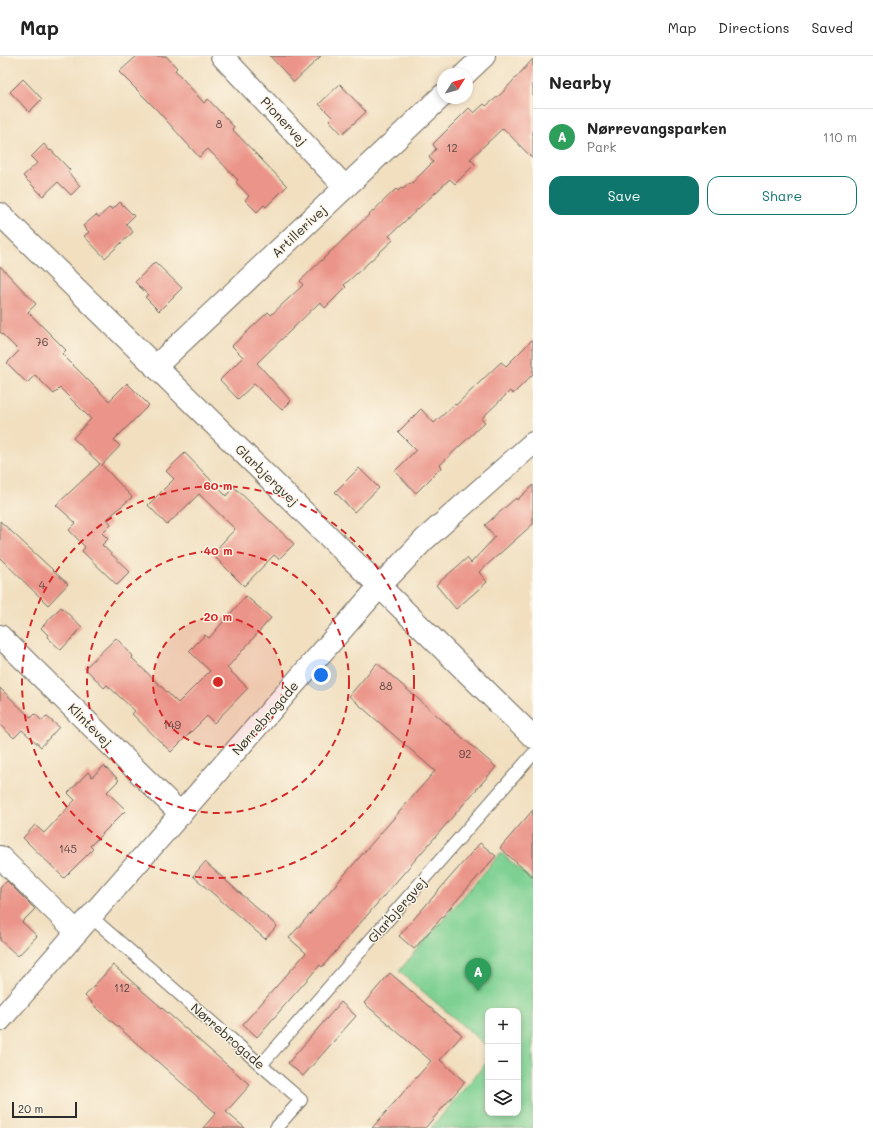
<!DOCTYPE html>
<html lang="en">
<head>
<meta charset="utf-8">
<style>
  body { margin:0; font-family:Mali,sans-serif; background:#f6f6f6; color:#222 }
  .controls { position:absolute; right:12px; bottom:12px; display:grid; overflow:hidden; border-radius:8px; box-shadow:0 2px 6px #0003 }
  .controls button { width:36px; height:36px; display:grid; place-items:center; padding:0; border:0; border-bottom:1px solid #e0e0e0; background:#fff; color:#222; font:20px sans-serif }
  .compass { position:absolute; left:437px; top:12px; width:36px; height:36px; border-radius:50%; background:#fff; box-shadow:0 2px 6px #0003; rotate:53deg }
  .scale { position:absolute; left:12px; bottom:10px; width:65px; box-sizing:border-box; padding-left:4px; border:2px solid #2b2b2b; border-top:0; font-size:11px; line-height:14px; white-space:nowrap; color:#2b2b2b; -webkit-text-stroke:3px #fcf5e5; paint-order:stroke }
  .you { position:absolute; left:321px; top:619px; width:14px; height:14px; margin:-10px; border:3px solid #fff; border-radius:50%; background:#1a73e8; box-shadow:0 0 0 6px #1a73e833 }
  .badge { display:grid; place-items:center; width:26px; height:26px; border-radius:50%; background:#0f766e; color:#fff; font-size:13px; font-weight:700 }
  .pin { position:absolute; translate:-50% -33px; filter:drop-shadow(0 1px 2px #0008) }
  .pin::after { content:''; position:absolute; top:21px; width:14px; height:12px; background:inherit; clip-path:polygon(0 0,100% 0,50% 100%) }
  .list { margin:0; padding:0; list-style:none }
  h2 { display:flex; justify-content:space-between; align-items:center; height:52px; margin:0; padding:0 16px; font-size:17px }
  h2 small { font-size:13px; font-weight:400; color:#767676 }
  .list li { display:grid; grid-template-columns:26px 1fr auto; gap:12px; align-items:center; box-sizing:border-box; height:56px; padding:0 16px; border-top:1px solid #e0e0e0 }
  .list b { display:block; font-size:15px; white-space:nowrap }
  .list p { margin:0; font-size:13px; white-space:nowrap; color:#767676 }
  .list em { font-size:13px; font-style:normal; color:#767676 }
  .actions { display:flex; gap:8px; padding:12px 16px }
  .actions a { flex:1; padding:9px 0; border:1px solid #0f766e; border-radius:12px; text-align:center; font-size:14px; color:#0f766e }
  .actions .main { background:#0f766e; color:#fff }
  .icon { flex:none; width:22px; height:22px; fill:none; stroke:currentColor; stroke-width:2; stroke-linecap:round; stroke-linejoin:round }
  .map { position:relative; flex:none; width:533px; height:1072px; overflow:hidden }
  header { display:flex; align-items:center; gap:24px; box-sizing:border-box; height:56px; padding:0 20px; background:#fff; border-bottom:1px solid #e0e0e0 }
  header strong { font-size:19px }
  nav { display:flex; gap:22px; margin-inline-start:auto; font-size:14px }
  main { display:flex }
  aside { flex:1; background:#fff }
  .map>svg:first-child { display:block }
  .green { fill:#7dd092; stroke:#547e5e }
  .building { fill:#eb9489 }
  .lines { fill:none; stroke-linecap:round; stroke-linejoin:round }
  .lane-casing { stroke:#706a5f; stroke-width:14 }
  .street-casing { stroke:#706a5f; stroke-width:24 }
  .lane { stroke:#fff; stroke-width:12 }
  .street { stroke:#fff; stroke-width:22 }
  .ring { fill:none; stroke:#d62828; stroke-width:2; stroke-dasharray:7 5 }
  .labels { text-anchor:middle; stroke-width:3; stroke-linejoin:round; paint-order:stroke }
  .number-label { font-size:11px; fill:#5b4542 }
  .street-label { font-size:13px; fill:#2b2b2b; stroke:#fcf5e5 }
  .centre { fill:#d62828; stroke:#fcf5e5; stroke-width:2 }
  .ring-label { font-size:12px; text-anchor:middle; font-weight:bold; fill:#d62828; stroke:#fcf5e5; stroke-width:3; stroke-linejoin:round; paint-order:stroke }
</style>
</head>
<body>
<header>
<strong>Map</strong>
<nav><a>Map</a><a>Directions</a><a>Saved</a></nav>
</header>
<main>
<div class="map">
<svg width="533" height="1072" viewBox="0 0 533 1072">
  <rect width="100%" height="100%" fill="#fcf5e5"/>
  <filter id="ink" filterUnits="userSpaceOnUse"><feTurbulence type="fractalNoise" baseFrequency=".025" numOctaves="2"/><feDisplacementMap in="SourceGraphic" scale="8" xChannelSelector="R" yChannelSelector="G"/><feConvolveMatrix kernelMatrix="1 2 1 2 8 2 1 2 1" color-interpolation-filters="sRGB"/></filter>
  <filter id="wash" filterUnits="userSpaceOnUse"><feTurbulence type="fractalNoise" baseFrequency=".012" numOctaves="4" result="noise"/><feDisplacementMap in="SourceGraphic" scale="16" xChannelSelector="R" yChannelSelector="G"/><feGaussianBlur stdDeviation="0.9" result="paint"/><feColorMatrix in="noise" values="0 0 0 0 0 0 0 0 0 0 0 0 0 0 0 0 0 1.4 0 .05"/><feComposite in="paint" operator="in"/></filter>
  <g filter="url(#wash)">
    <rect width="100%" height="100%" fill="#f1dfc0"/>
    <path class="green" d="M501,797L533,825V1072H431L488,1005V1057H518V955H488V991L399,915Z"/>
    <g id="blocks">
      <g class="building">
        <path d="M137,0H166L177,12L175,14L204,47L208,43L234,71L232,73L287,130L266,151L264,149L257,156L245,144L249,140L236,126L238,124L208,93L199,101L157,54L119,16Z"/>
        <path d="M270,0H321L294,26Z"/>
        <path d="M533,3V103L503,72L470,103L475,108L455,128L450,123L389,180L393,184L344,229L346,231L325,252L320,246L257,307L291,345L282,354L254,328L238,343L220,324L243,301L232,290L268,256L271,259L303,229L300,225L396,133L398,135L401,132L403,133L410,127L411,128L433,106L429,101L436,93L433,88L469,52L474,57L484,48L486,50L501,38Z"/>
        <path d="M23,23L42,43L29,56L10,36Z"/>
        <path d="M340,28L366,56L342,78L329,64L332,61L319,48Z"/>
        <path d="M44,88L50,95L51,94L70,114L68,116L80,130L71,139L58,126L43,140L23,120L37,107L31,101Z"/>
        <path d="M120,146L134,160L126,168L133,176L105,202L84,180L89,176L83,170L96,159L99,161L110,151L112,154Z"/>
        <path d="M155,206L182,232L159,255L145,241L148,239L135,226Z"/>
        <path d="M0,210L36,248L28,256L66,294L62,298L109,345L127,327L149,349L114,384L120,390L102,409L132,441L107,463L111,468L102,477L108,483L102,489L130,516L117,529L82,495L85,491L69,474L76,467L56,449L100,408L73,382L91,363L60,332L54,338L35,319L27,327L7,307L19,295L0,276Z"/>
        <path d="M533,283V318L513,338L510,335L481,363L485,366L440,409L442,411L416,437L395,415L416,394L398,376L421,353L434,367L455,348L456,349L501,306L506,310Z"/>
        <path d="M185,397L226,440L234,431L294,488L279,503L274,499L244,530L212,498L235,473L199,438L167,469L148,449L174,423L166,415Z"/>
        <path d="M359,412L379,432L354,456L335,436Z"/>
        <path d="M533,429V468L479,516L487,526L456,553L436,529L467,502L471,507L495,481L485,469L516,442L517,444Z"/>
        <path d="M0,465L68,528L48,549L0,502Z"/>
        <path d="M246,540L271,562L227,612L248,632L214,667L207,660L171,696L132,658L135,655L107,629L104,632L85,612L116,582L133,600L132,602L178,647L210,615L189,595L205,579L209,582Z"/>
        <path d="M61,551L82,571L61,594L47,581L48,579L41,572Z"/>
        <path d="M377,607L496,711L322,911L320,909L257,981L243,968L306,897L289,882L435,715L349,640Z"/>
        <path d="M0,632L31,662L35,658L42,665L46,660L59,671L41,691L22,674L14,682L0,669Z"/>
        <path d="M104,710L119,724L107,736L126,754L90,790L93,793L64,822L23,782L35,769L44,777L75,744L68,737L88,716L92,721Z"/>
        <path d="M533,754V821L500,792Z"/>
        <path d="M480,787L496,800L414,893L399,880Z"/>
        <path d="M205,806L277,870L265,883L193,820Z"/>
        <path d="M7,825L35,853L22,866L37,880L18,900L0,884V832Z"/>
        <path d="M113,909L250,1029L226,1056L245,1072H203L216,1057L91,947L92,946L85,940Z"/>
        <path d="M390,917L462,979L440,1004L465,1026L425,1072H372L431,1005L364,947Z"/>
        <path d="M341,946L356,960L303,1020L288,1007Z"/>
      </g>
    </g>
  </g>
  <g filter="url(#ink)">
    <use href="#blocks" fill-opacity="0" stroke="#706a5f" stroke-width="1"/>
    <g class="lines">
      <defs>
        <g id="lane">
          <path d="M90,860L301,1044L276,1072"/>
          <path d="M261,1009L533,698"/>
        </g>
        <g id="street">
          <path d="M222,0L345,131"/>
          <path d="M465,18L484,0"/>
          <path d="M0,158L533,681"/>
          <path d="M155,311L443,39"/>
          <path d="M0,580L181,758"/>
          <path d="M0,801L77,876"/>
          <path d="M0,964L380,530L424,484L533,387"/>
        </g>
      </defs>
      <use href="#lane" class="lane-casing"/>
      <use href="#street" class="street-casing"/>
      <use href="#lane" class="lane"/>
      <use href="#street" class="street"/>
    </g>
  </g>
  <circle cx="218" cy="626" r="65" fill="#d62828" fill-opacity=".12"/>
  <g class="ring">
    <circle cx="218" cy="626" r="65"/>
    <circle cx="218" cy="626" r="131"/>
    <circle cx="218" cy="626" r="196"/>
  </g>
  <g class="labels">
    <g class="number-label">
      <text x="219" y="72">8</text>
      <text x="452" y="96">12</text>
      <text x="42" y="290">76</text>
      <text x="42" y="533">4</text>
      <text x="386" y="634">88</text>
      <text x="172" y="673">149</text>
      <text x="465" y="702">92</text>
      <text x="68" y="797">145</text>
      <text x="122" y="936">112</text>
    </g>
    <g class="street-label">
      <text transform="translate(284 65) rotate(47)" y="5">Pionervej</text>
      <text transform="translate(299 175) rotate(-43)" y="5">Artillerivej</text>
      <text transform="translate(267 419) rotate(44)" y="5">Glarbjergvej</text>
      <text transform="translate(265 662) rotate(-49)" y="5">Nørrebrogade</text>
      <text transform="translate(90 669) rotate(45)" y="5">Klintevej</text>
      <text transform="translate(397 854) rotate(-49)" y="5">Glarbjergvej</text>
      <text transform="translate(228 980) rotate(41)" y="5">Nørrebrogade</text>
    </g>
  </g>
  <circle cx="218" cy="626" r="6" class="centre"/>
  <g class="ring-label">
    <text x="218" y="434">60 m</text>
    <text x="218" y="499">40 m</text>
    <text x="218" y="565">20 m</text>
  </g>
</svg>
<div class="controls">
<button>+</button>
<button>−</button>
<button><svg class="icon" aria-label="layers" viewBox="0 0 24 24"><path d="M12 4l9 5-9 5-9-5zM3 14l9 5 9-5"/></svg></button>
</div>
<svg class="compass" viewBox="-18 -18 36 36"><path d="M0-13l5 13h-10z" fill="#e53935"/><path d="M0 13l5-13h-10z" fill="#767676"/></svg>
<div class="scale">20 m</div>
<div class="you"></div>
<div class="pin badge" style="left:478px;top:935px;background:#2e9e5b">A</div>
</div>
<aside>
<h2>Nearby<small></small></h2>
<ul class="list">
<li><span class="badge" style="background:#2e9e5b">A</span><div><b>Nørrevangsparken</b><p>Park</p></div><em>110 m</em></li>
</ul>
<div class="actions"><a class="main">Save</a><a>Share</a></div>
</aside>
</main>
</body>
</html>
